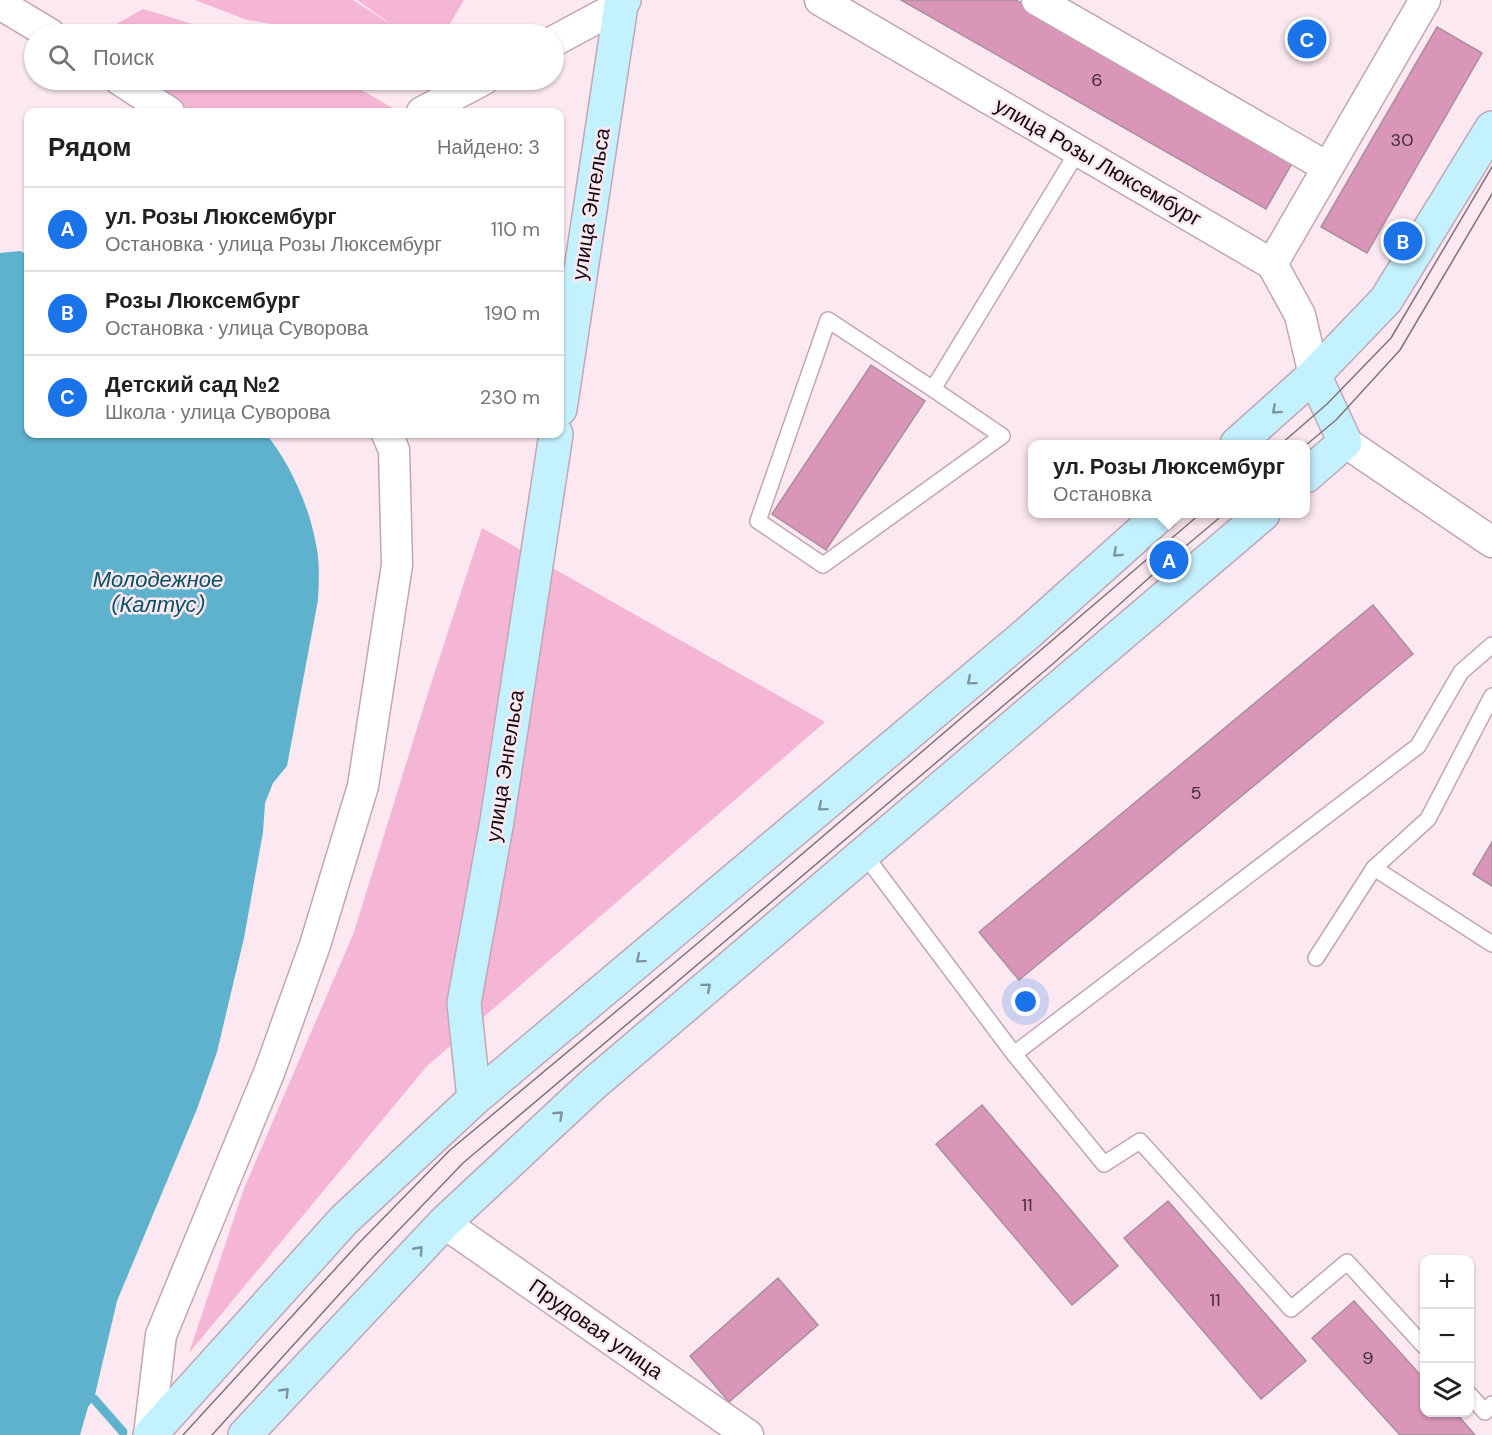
<!DOCTYPE html>
<html lang="ru">
<head>
<meta charset="utf-8">
<style>
  body { margin:0; font-family:"DM Sans",sans-serif; background:#f6f6f6; color:#202124 }
  .controls { position:absolute; right:18px; bottom:18px; display:grid; overflow:hidden; border-radius:12px; box-shadow:0 2px 4px #0004 }
  .controls button { width:54px; height:54px; display:grid; place-items:center; padding:0; border:0; border-bottom:2px solid #e0e0e0; background:#fff; color:#202124; font:30px sans-serif }
  .you { position:absolute; left:1026px; top:1002px; width:21px; height:21px; margin:-15px; border:4px solid #fff; border-radius:50%; background:#1a73e8; box-shadow:0 0 0 9px #1a73e833 }
  .badge { display:grid; place-items:center; width:39px; height:39px; border-radius:50%; background:#1a73e8; color:#fff; font-size:20px; font-weight:700 }
  .pin { position:absolute; translate:-50% -50%; border:3px solid #fff; box-shadow:0 2px 6px #0006 }
  .popup { position:absolute; left:1028px; top:440px; width:282px; height:78px; box-sizing:border-box; display:grid; place-content:center; border-radius:12px; background:#fff; filter:drop-shadow(0 2px 4px #0005); font-size:20px; white-space:nowrap; color:#757577 }
  .popup b { font-size:22px; color:#202124 }
  .popup::after { content:''; position:absolute; left:50%; top:100%; margin-left:-12px; border:12px solid transparent; border-top-color:#fff }
  .list { margin:0; padding:0; list-style:none }
  h2 { display:flex; justify-content:space-between; align-items:center; height:78px; margin:0; padding:0 24px; font-size:26px }
  h2 small { font-size:20px; font-weight:400; color:#757577 }
  .list li { display:grid; grid-template-columns:39px 1fr auto; gap:18px; align-items:center; box-sizing:border-box; height:84px; padding:0 24px; border-top:2px solid #e0e0e0 }
  .list b { display:block; font-size:22px; white-space:nowrap }
  .list p { margin:0; font-size:20px; white-space:nowrap; color:#757577 }
  .list em { font-size:20px; font-style:normal; color:#757577 }
  .icon { flex:none; width:33px; height:33px; fill:none; stroke:currentColor; stroke-width:2; stroke-linecap:round; stroke-linejoin:round }
  .map { position:relative; flex:none; width:1492px; height:1435px; overflow:hidden }
  .search { position:absolute; background:#fff; box-shadow:0 2px 4px #0004; left:24px; top:24px; width:540px; height:66px; display:flex; align-items:center; gap:15px; box-sizing:border-box; padding:0 21px; border-radius:33px; color:#757577; font-size:22px }
  .panel { position:absolute; background:#fff; box-shadow:0 2px 4px #0004; left:24px; top:108px; width:540px; height:330px; border-radius:12px }
  .map>svg:first-child { display:block }
  .green { fill:#f5b6d5 }
  .water { fill:#5eb2ce }
  .lines { fill:none; stroke-linecap:round; stroke-linejoin:round }
  .stream { stroke:#5eb2ce; stroke-width:9 }
  .building { fill:#d996b8; stroke:#ab8e9c; stroke-width:1.5 }
  .lane-casing { stroke:#c3a5b4; stroke-width:18 }
  .street-casing { stroke:#c3a5b4; stroke-width:33 }
  .secondary-casing { stroke:#c3a5b4; stroke-width:36 }
  .lane { stroke:#fff; stroke-width:15 }
  .street { stroke:#fff; stroke-width:30 }
  .secondary { stroke:#c4f1fe; stroke-width:33 }
  .tram { stroke:#82737b; stroke-width:1.5 }
  .oneway { stroke:#7d949e }
  .labels { text-anchor:middle; stroke-width:5; stroke-linejoin:round; paint-order:stroke }
  .number-label { font-size:18px; fill:#442c38 }
  .street-label { font-size:21px; fill:#12080e; stroke:#fbe8f1 }
  .water-label { font-size:22px; font-style:italic; fill:#065165; stroke:#fbe8f1 }
</style>
</head>
<body>
<div class="map">
<svg width="1492" height="1435" viewBox="0 0 1492 1435">
  <rect width="100%" height="100%" fill="#fbe8f1"/>
  <g class="green">
    <path d="M195,0H353L395,27L357,0H464L444,34H335L247,20Z"/>
    <path d="M143,9L216,31L225,34H99Z"/>
    <path d="M126,80H344L398,111L395,112H168Z"/>
    <path d="M482,528L825,722L427,1066L189,1353L243,1191L354,932L428,693Z"/>
  </g>
  <path class="water" d="M20,251L28,255V434H266C290,463 309,506 316,544C320,562 319,581 318,600L287,766L273,783L265,803L263,832L244,938L217,1052L197,1109L117,1301L94,1399L88,1407L80,1435H0V253Z"/>
  <g class="lines">
    <path class="stream" d="M94,1399L123,1432"/>
  </g>
  <g class="building">
    <path d="M901,0H1016L1294,160L1266,209Z"/>
    <path d="M1437,27L1482,53L1367,253L1321,227Z"/>
    <path d="M871,365L925,401L826,550L772,514Z"/>
    <path d="M1373,605L1413,654L1019,980L979,932Z"/>
    <path d="M1492,842V886L1473,874Z"/>
    <path d="M982,1105L1118,1266L1072,1305L936,1144Z"/>
    <path d="M1168,1201L1306,1361L1261,1399L1124,1238Z"/>
    <path d="M778,1278L818,1325L729,1402L690,1356Z"/>
    <path d="M1354,1301L1424,1379V1412H1455L1475,1435H1400L1312,1338Z"/>
  </g>
  <g class="lines">
    <defs>
      <g id="lane">
        <path d="M933,389L828,320L758,521L823,565L1002,436L933,389L1078,151"/>
        <path d="M864,854L1014,1054L1418,746L1461,672L1492,645"/>
        <path d="M1374,868L1492,944"/>
        <path d="M1316,958L1374,868L1428,819L1492,696"/>
        <path d="M1014,1054L1104,1164L1140,1141L1291,1309L1347,1262L1424,1346"/>
        <path d="M1470,1395L1485,1412L1492,1404"/>
      </g>
      <g id="street">
        <path d="M820,0L1272,264L1300,315L1314,375"/>
        <path d="M1037,0L1327,167"/>
        <path d="M0,4L50,34"/>
        <path d="M554,41L621,5"/>
        <path d="M120,80L169,112"/>
        <path d="M422,112L483,80"/>
        <path d="M1272,264L1425,0"/>
        <path d="M1345,442L1492,542"/>
        <path d="M444,1223L748,1435"/>
        <path d="M149,1435L161,1335L269,1073L315,945L363,786L397,565L394,450L387,434"/>
      </g>
      <g id="secondary">
        <path d="M560,409L621,5L624,0"/>
        <path d="M1237,444L1314,375L1386,300L1492,128"/>
        <path d="M1306,476L1345,442L1314,375"/>
        <path d="M474,1099L464,1003L497,821L556,434"/>
        <path d="M150,1435L344,1220L474,1099L1028,633L1161,514"/>
        <path d="M245,1435L444,1223L592,1085L1263,514"/>
      </g>
    </defs>
    <use href="#lane" class="lane-casing"/>
    <use href="#street" class="street-casing"/>
    <use href="#secondary" class="secondary-casing"/>
    <use href="#lane" class="lane"/>
    <use href="#street" class="street"/>
    <use href="#secondary" class="secondary"/>
    <g class="tram">
      <path d="M1281,444L1327,404L1391,338L1492,167"/>
      <path d="M1306,445L1336,420L1400,350L1492,194"/>
      <path d="M183,1435L359,1243L450,1150L698,943L1200,514"/>
      <path d="M212,1435L372,1258L463,1163L1055,662L1169,560L1224,514"/>
    </g>
  </g>
  <defs><path id="oneway-chevron" d="M-2-3.5L2.5 0L-2 3.5" fill="none" stroke-width="1.6" stroke-linecap="round" stroke-linejoin="round" transform="scale(1.5)"/></defs>
  <g class="oneway">
    <use href="#oneway-chevron" transform="translate(1276 410) rotate(138)"/>
    <use href="#oneway-chevron" transform="translate(1117 553) rotate(138)"/>
    <use href="#oneway-chevron" transform="translate(971 681) rotate(140)"/>
    <use href="#oneway-chevron" transform="translate(822 807) rotate(140)"/>
    <use href="#oneway-chevron" transform="translate(640 959) rotate(140)"/>
    <use href="#oneway-chevron" transform="translate(707 987) rotate(-40)"/>
    <use href="#oneway-chevron" transform="translate(559 1115) rotate(-43)"/>
    <use href="#oneway-chevron" transform="translate(419 1250) rotate(-48)"/>
    <use href="#oneway-chevron" transform="translate(285 1392) rotate(-46)"/>
  </g>
  <g class="labels">
    <g class="number-label">
      <text x="1097" y="86">6</text>
      <text x="1402" y="146">30</text>
      <text x="1196" y="799">5</text>
      <text x="1027" y="1211">11</text>
      <text x="1215" y="1306">11</text>
      <text x="1368" y="1364">9</text>
    </g>
    <g class="street-label">
      <text transform="translate(1098 162) rotate(30)" y="7">улица Розы Люксембург</text>
      <text transform="translate(591 204) rotate(-81)" y="7">улица Энгельса</text>
      <text transform="translate(505 766) rotate(-81)" y="7">улица Энгельса</text>
      <text transform="translate(596 1329) rotate(35)" y="7">Прудовая улица</text>
    </g>
    <g class="water-label">
      <text x="158" y="587">Молодежное<tspan x="158" dy="25">(Калтус)</tspan></text>
    </g>
  </g>
</svg>
<div class="controls">
<button>+</button>
<button>−</button>
<button><svg class="icon" aria-label="layers" viewBox="0 0 24 24"><path d="M12 4l9 5-9 5-9-5zM3 14l9 5 9-5"/></svg></button>
</div>
<div class="you"></div>
<div class="pin badge" style="left:1169px;top:560px">A</div>
<div class="popup"><b>ул. Розы Люксембург</b>Остановка</div>
<div class="pin badge" style="left:1403px;top:241px">B</div>
<div class="pin badge" style="left:1307px;top:39px">C</div>
<div class="search"><svg class="icon" aria-label="search" viewBox="0 0 24 24"><circle cx="10" cy="10" r="6"/><path d="M15 15l6 6"/></svg>Поиск</div>
<section class="panel">
<h2>Рядом<small>Найдено: 3</small></h2>
<ul class="list">
<li><span class="badge">A</span><div><b>ул. Розы Люксембург</b><p>Остановка · улица Розы Люксембург</p></div><em>110 m</em></li>
<li><span class="badge">B</span><div><b>Розы Люксембург</b><p>Остановка · улица Суворова</p></div><em>190 m</em></li>
<li><span class="badge">C</span><div><b>Детский сад №2</b><p>Школа · улица Суворова</p></div><em>230 m</em></li>
</ul>
</section>
</div>
</body>
</html>
